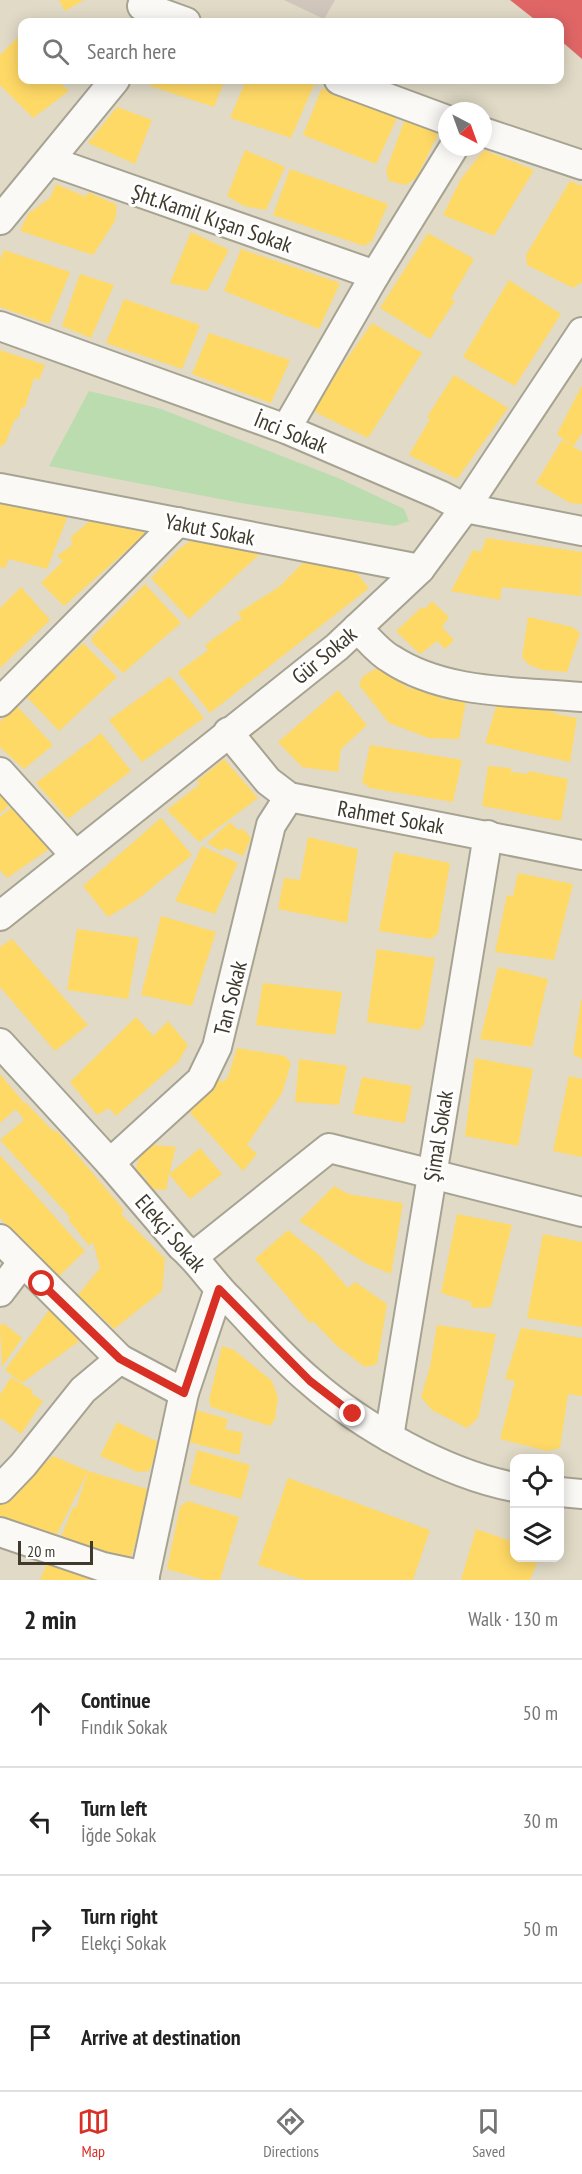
<!DOCTYPE html>
<html lang="en">
<head>
<meta charset="utf-8">
<style>
  body { margin:0; font-family:"PT Sans Narrow",sans-serif; background:#f6f6f6; color:#222 }
  .controls { position:absolute; right:18px; bottom:18px; display:grid; overflow:hidden; border-radius:12px; box-shadow:0 3px 15px #0003 }
  .controls button { width:54px; height:54px; display:grid; place-items:center; padding:0; border:0; border-bottom:2px solid #e0e0e0; background:#fff; color:#222; font:30px sans-serif }
  .compass { position:absolute; left:438px; top:102px; width:54px; height:54px; border-radius:50%; background:#fff; box-shadow:0 3px 15px #0003; rotate:139deg }
  .scale { position:absolute; left:18px; bottom:15px; width:75px; box-sizing:border-box; padding-left:6px; border:3px solid #3f3a2c; border-top:0; font-size:16px; line-height:21px; white-space:nowrap; color:#3f3a2c; -webkit-text-stroke:4px #fff; paint-order:stroke }
  .stop { position:absolute; width:18px; height:18px; margin:-14px; border:4px solid #d93025; border-radius:50%; background:#fff }
  .stop.end { background:#d93025; border-color:#fff; box-shadow:0 2px 6px #0008 }
  .list { margin:0; padding:0; list-style:none }
  h2 { display:flex; justify-content:space-between; align-items:center; height:78px; margin:0; padding:0 24px; font-size:26px }
  h2 small { font-size:20px; font-weight:400; color:#767676 }
  .list li { display:grid; grid-template-columns:39px 1fr auto; gap:18px; align-items:center; box-sizing:border-box; height:108px; padding:0 24px; border-top:2px solid #e0e0e0 }
  .list b { display:block; font-size:22px; white-space:nowrap }
  .list p { margin:0; font-size:20px; white-space:nowrap; color:#767676 }
  .list em { font-size:20px; font-style:normal; color:#767676 }
  .icon { flex:none; width:33px; height:33px; fill:none; stroke:currentColor; stroke-width:2; stroke-linecap:round; stroke-linejoin:round }
  .map { position:relative; flex:none; width:582px; height:1580px; overflow:hidden }
  .search { position:absolute; background:#fff; box-shadow:0 3px 15px #0003; left:18px; right:18px; top:18px; height:66px; display:flex; align-items:center; gap:15px; box-sizing:border-box; padding:0 21px; border-radius:12px; color:#767676; font-size:22px }
  .sheet { height:510px; background:#fff }
  nav { display:flex; justify-content:space-around; align-items:center; box-sizing:border-box; height:84px; border-top:2px solid #e0e0e0; background:#fff; font-size:16px; color:#767676 }
  nav a { display:grid; justify-items:center; gap:3px }
  nav .on { color:#d93025 }
  .map>svg:first-child { display:block }
  .green { fill:#badcae }
  .homes { fill:#ffd966 }
  .shops { fill:#e06666 }
  .building { fill:#d0c6bc }
  .lines { fill:none; stroke-linecap:round; stroke-linejoin:round }
  .minor-casing { stroke:#a7a393; stroke-width:32 }
  .minor { stroke:#faf9f6; stroke-width:28 }
  .route { stroke:#d93025; stroke-width:8 }
  .labels { text-anchor:middle; stroke-width:6; stroke-linejoin:round; paint-order:stroke }
  .street-label { font-size:22px; fill:#3f3a2c; stroke:#fff }
</style>
</head>
<body>
<div class="map">
<svg width="582" height="1580" viewBox="0 0 582 1580">
  <rect width="100%" height="100%" fill="#e0dac6"/>
  <path class="green" d="M89,391L161,409L338,478L404,509L409,521L395,526L241,503L49,466Z"/>
  <g class="homes">
    <path d="M59,0H84L65,11Z"/>
    <path d="M17,38L22,44V80H57L69,91L33,118L0,85V55Z"/>
    <path d="M152,80H225L214,107L150,86Z"/>
    <path d="M246,80H308L315,82L291,138L230,118Z"/>
    <path d="M322,88L397,118L376,164L303,135Z"/>
    <path d="M117,107L152,120L135,164L88,143Z"/>
    <path d="M405,119L438,134L417,177L406,185L389,181L386,171Z"/>
    <path d="M245,150L285,167L266,210L244,206L227,196Z"/>
    <path d="M484,150L534,170L494,236L443,215L461,179Z"/>
    <path d="M290,169L388,204L372,241L364,246L273,215Z"/>
    <path d="M570,181L582,186V282L573,288L527,265L526,255Z"/>
    <path d="M56,184L86,197L88,192L117,205L115,221L93,255L20,231L28,214L50,198Z"/>
    <path d="M191,232L229,250L207,291L170,283Z"/>
    <path d="M428,233L474,259L451,299L455,301L430,339L380,308Z"/>
    <path d="M241,249L340,283L319,329L224,291Z"/>
    <path d="M4,250L70,272L49,324L0,307V260Z"/>
    <path d="M80,274L114,285L91,338L62,326Z"/>
    <path d="M509,280L561,314L515,386L463,357Z"/>
    <path d="M124,299L200,325L182,369L106,343Z"/>
    <path d="M372,323L422,353L368,438L311,410Z"/>
    <path d="M209,333L290,360L271,403L192,374Z"/>
    <path d="M0,350L45,365L39,380L34,378L25,407L21,408L19,417L14,421L5,444L0,447Z"/>
    <path d="M454,375L508,408L457,479L409,455L430,419L427,417Z"/>
    <path d="M582,385V433L573,447L557,434Z"/>
    <path d="M562,440L582,452V504L570,503L536,483Z"/>
    <path d="M0,498L69,513L47,569L9,559L5,568L0,567Z"/>
    <path d="M98,514L119,517L129,527L138,523L147,527L142,537L64,606L41,583L63,561L57,556L72,545L71,537Z"/>
    <path d="M201,533L251,542L261,553L189,619L151,578L178,550Z"/>
    <path d="M486,538L582,552L581,596L502,587L500,600L451,591L473,550L481,552Z"/>
    <path d="M310,556L318,565L323,559L328,566L332,561L350,565L369,588L210,713L178,672L208,650L205,645L242,618L238,613L279,587Z"/>
    <path d="M145,584L181,623L123,673L91,641L93,636Z"/>
    <path d="M21,587L50,620L0,668V608Z"/>
    <path d="M432,601L449,617L442,627L454,640L445,649L437,641L420,654L396,631L422,607L425,609Z"/>
    <path d="M528,617L572,627L580,633L567,672L543,670L529,665L522,657Z"/>
    <path d="M83,643L117,677L59,731L26,696Z"/>
    <path d="M385,664L410,690L411,684L428,693L442,695L443,702L450,692L467,696L459,739L429,738L389,723L359,685L363,676Z"/>
    <path d="M170,676L204,718L142,762L109,720Z"/>
    <path d="M338,690L367,725L341,749L338,772L302,767L278,742Z"/>
    <path d="M497,704L554,711L555,714L577,718L570,762L485,743Z"/>
    <path d="M16,705L53,745L24,769L0,747V722Z"/>
    <path d="M101,733L131,771L68,819L36,783Z"/>
    <path d="M370,745L462,760L453,802L370,788L362,782Z"/>
    <path d="M224,759L258,798L199,842L167,810L200,784L197,781Z"/>
    <path d="M488,766L511,768V772L528,774L529,771L568,779L561,821L482,806Z"/>
    <path d="M0,788L13,801L0,814Z"/>
    <path d="M12,807L52,847L7,878L0,870V817Z"/>
    <path d="M161,818L192,855L138,899L108,917L83,886Z"/>
    <path d="M230,822L238,830L243,829L251,838L243,856L226,848L221,851L207,843Z"/>
    <path d="M308,837L358,849L347,923L278,909L284,878L300,880Z"/>
    <path d="M202,846L238,863L215,914L175,901Z"/>
    <path d="M394,852L450,863L438,933L431,939L379,931Z"/>
    <path d="M518,873L573,884L554,960L495,952L507,895L513,896Z"/>
    <path d="M161,916L216,932L192,1006L141,995Z"/>
    <path d="M77,929L139,938L128,999L67,990Z"/>
    <path d="M12,939L88,1025L55,1051L0,987V947Z"/>
    <path d="M377,949L435,958L424,1024L419,1030L367,1022Z"/>
    <path d="M498,967L548,979L532,1047L480,1039Z"/>
    <path d="M263,983L342,992L335,1035L256,1025Z"/>
    <path d="M581,1000H582V1059L573,1054Z"/>
    <path d="M136,1017L153,1036L168,1021L188,1045L178,1062L116,1116L109,1108L97,1115L70,1082Z"/>
    <path d="M237,1048L285,1056L291,1063L282,1093L247,1145L257,1154L243,1171L184,1106L214,1077L223,1082L228,1077Z"/>
    <path d="M475,1058L533,1069L518,1146L465,1136Z"/>
    <path d="M299,1059L347,1066L339,1105L295,1102Z"/>
    <path d="M0,1074L24,1103L25,1102L54,1132L56,1130L123,1209L122,1215L165,1259L162,1291L114,1329L78,1295L100,1268L93,1242L89,1246L68,1219L70,1217L0,1140L24,1120L16,1109L0,1123Z"/>
    <path d="M569,1076L582,1079V1157L553,1151Z"/>
    <path d="M362,1077L412,1086L405,1123L353,1114Z"/>
    <path d="M143,1144L176,1147L169,1174L200,1148L222,1174L190,1199L169,1174L166,1190L149,1189L144,1185L146,1177L135,1172Z"/>
    <path d="M0,1155L85,1251L56,1279L0,1218Z"/>
    <path d="M334,1186L348,1194L403,1203L391,1274L367,1264L299,1221Z"/>
    <path d="M457,1214L512,1225L491,1307L472,1308L471,1302L441,1293Z"/>
    <path d="M288,1230L320,1256L348,1288L355,1282L387,1304L377,1364L365,1367L336,1345L313,1321L310,1323L255,1259Z"/>
    <path d="M543,1234L582,1242V1327L527,1318Z"/>
    <path d="M50,1309L59,1321L64,1318L82,1339L22,1383L5,1370Z"/>
    <path d="M3,1323L22,1338L2,1367L0,1326Z"/>
    <path d="M437,1325L496,1334L478,1418L467,1428L432,1410L421,1397L430,1367Z"/>
    <path d="M521,1328L582,1338V1396L568,1394L560,1448L547,1451L500,1439L515,1381L505,1379Z"/>
    <path d="M222,1346L234,1350L272,1381L278,1398L275,1419L270,1426L211,1407L209,1400Z"/>
    <path d="M11,1377L33,1391L32,1394L43,1401L21,1434L0,1418V1395Z"/>
    <path d="M192,1409L228,1419L225,1429L243,1433L239,1455L185,1441Z"/>
    <path d="M117,1422L160,1443L149,1471L138,1472L100,1456Z"/>
    <path d="M197,1450L250,1465L241,1499L189,1484Z"/>
    <path d="M53,1456L88,1471L56,1536L0,1518V1502Z"/>
    <path d="M88,1471L147,1489L150,1493L129,1564L59,1542L73,1507L76,1508Z"/>
    <path d="M288,1478L430,1530L413,1580H305L258,1565Z"/>
    <path d="M188,1501L239,1517L220,1580H205L167,1569L180,1507Z"/>
    <path d="M476,1529L514,1542V1558H539L530,1580H461Z"/>
    <path d="M48,1561L120,1580H40Z"/>
  </g>
  <path class="shops" d="M510,0H582V59L560,40V22H538Z"/>
  <path class="building" d="M284,0H335L324,19Z"/>
  <g class="lines">
    <defs>
      <g id="minor">
        <path d="M142,6L186,22"/>
        <path d="M339,80L447,120"/>
        <path d="M483,132L582,165"/>
        <path d="M50,161L375,275"/>
        <path d="M0,220L115,80"/>
        <path d="M0,326L286,429L440,495L465,508L582,531"/>
        <path d="M286,429L375,275L454,147"/>
        <path d="M0,488L420,569"/>
        <path d="M357,628C368,638 378,652 391,659C446,695 518,691 582,697"/>
        <path d="M0,702L178,522"/>
        <path d="M228,732L268,781L289,797L582,855"/>
        <path d="M0,772L75,855"/>
        <path d="M0,916L337,647L420,569L465,508L582,332"/>
        <path d="M0,1043L110,1163L181,1246C200,1262 212,1283 230,1300C256,1327 281,1357 310,1381C362,1427 446,1474 514,1487"/>
        <path d="M110,1163L201,1080L217,1047L271,825L289,797"/>
        <path d="M0,1239L120,1359L184,1393"/>
        <path d="M194,1256L329,1148L582,1212"/>
        <path d="M0,1292L22,1263"/>
        <path d="M389,1437L488,835"/>
        <path d="M0,1489L23,1465L83,1390L120,1359"/>
        <path d="M560,1492L582,1494"/>
        <path d="M0,1532L103,1567L145,1576"/>
        <path d="M144,1580L184,1393L219,1289"/>
      </g>
    </defs>
    <use href="#minor" class="minor-casing"/>
    <use href="#minor" class="minor"/>
  </g>
  <g class="lines">
    <path class="route" d="M42,1284L120,1359L184,1393L219,1289L310,1381L353,1414"/>
  </g>
  <g class="labels">
    <g class="street-label">
      <text transform="translate(212 218) rotate(19)" y="8">Şht.Kamil Kışan Sokak</text>
      <text transform="translate(291 432) rotate(22)" y="8">İnci Sokak</text>
      <text transform="translate(210 529) rotate(11)" y="8">Yakut Sokak</text>
      <text transform="translate(324 655) rotate(-40)" y="8">Gür Sokak</text>
      <text transform="translate(391 817) rotate(10)" y="8">Rahmet Sokak</text>
      <text transform="translate(230 998) rotate(-76)" y="8">Tan Sokak</text>
      <text transform="translate(438 1136) rotate(-81)" y="8">Şimal Sokak</text>
      <text transform="translate(171 1233) rotate(49)" y="8">Elekçi Sokak</text>
    </g>
  </g>
</svg>
<div class="controls">
<button><svg class="icon" aria-label="locate" viewBox="0 0 24 24"><circle cx="12" cy="12" r="6"/><path d="M12 2v4M12 18v4M2 12h4M18 12h4"/></svg></button>
<button><svg class="icon" aria-label="layers" viewBox="0 0 24 24"><path d="M12 4l9 5-9 5-9-5zM3 14l9 5 9-5"/></svg></button>
</div>
<svg class="compass" viewBox="-18 -18 36 36"><path d="M0-13l5 13h-10z" fill="#e53935"/><path d="M0 13l5-13h-10z" fill="#767676"/></svg>
<div class="scale">20 m</div>
<div class="stop" style="left:42px;top:1284px"></div>
<div class="stop end" style="left:353px;top:1414px"></div>
<div class="search"><svg class="icon" aria-label="search" viewBox="0 0 24 24"><circle cx="10" cy="10" r="6"/><path d="M15 15l6 6"/></svg>Search here</div>
</div>
<section class="sheet">
<h2>2 min<small>Walk · 130 m</small></h2>
<ul class="list">
<li><svg class="icon" aria-label="ahead" viewBox="0 0 24 24"><path d="M12 20V5M6 11l6-6 6 6"/></svg><div><b>Continue</b><p>Fındık Sokak</p></div><em>50 m</em></li>
<li><svg class="icon" aria-label="left" viewBox="0 0 24 24"><path d="M17 20v-9H6M10 6l-5 5 5 5"/></svg><div><b>Turn left</b><p>İğde Sokak</p></div><em>30 m</em></li>
<li><svg class="icon" aria-label="right" viewBox="0 0 24 24"><path d="M7 20v-9h11M14 6l5 5-5 5"/></svg><div><b>Turn right</b><p>Elekçi Sokak</p></div><em>50 m</em></li>
<li><svg class="icon" aria-label="arrive" viewBox="0 0 24 24"><path d="M6 21V4h12l-3 4 3 4H6"/></svg><div><b>Arrive at destination</b></div></li>
</ul>
</section>
<nav>
<a class="on"><svg class="icon" aria-label="map" viewBox="0 0 24 24"><path d="M3 6l6-2 6 2 6-2v14l-6 2-6-2-6 2zM9 4v14M15 6v14"/></svg>Map</a>
<a><svg class="icon" aria-label="directions" viewBox="0 0 24 24"><path d="M12 3l9 9-9 9-9-9zM9 14v-3h6M13 9l2 2-2 2"/></svg>Directions</a>
<a><svg class="icon" aria-label="saved" viewBox="0 0 24 24"><path d="M7 4h10v16l-5-4-5 4z"/></svg>Saved</a>
</nav>
</body>
</html>
